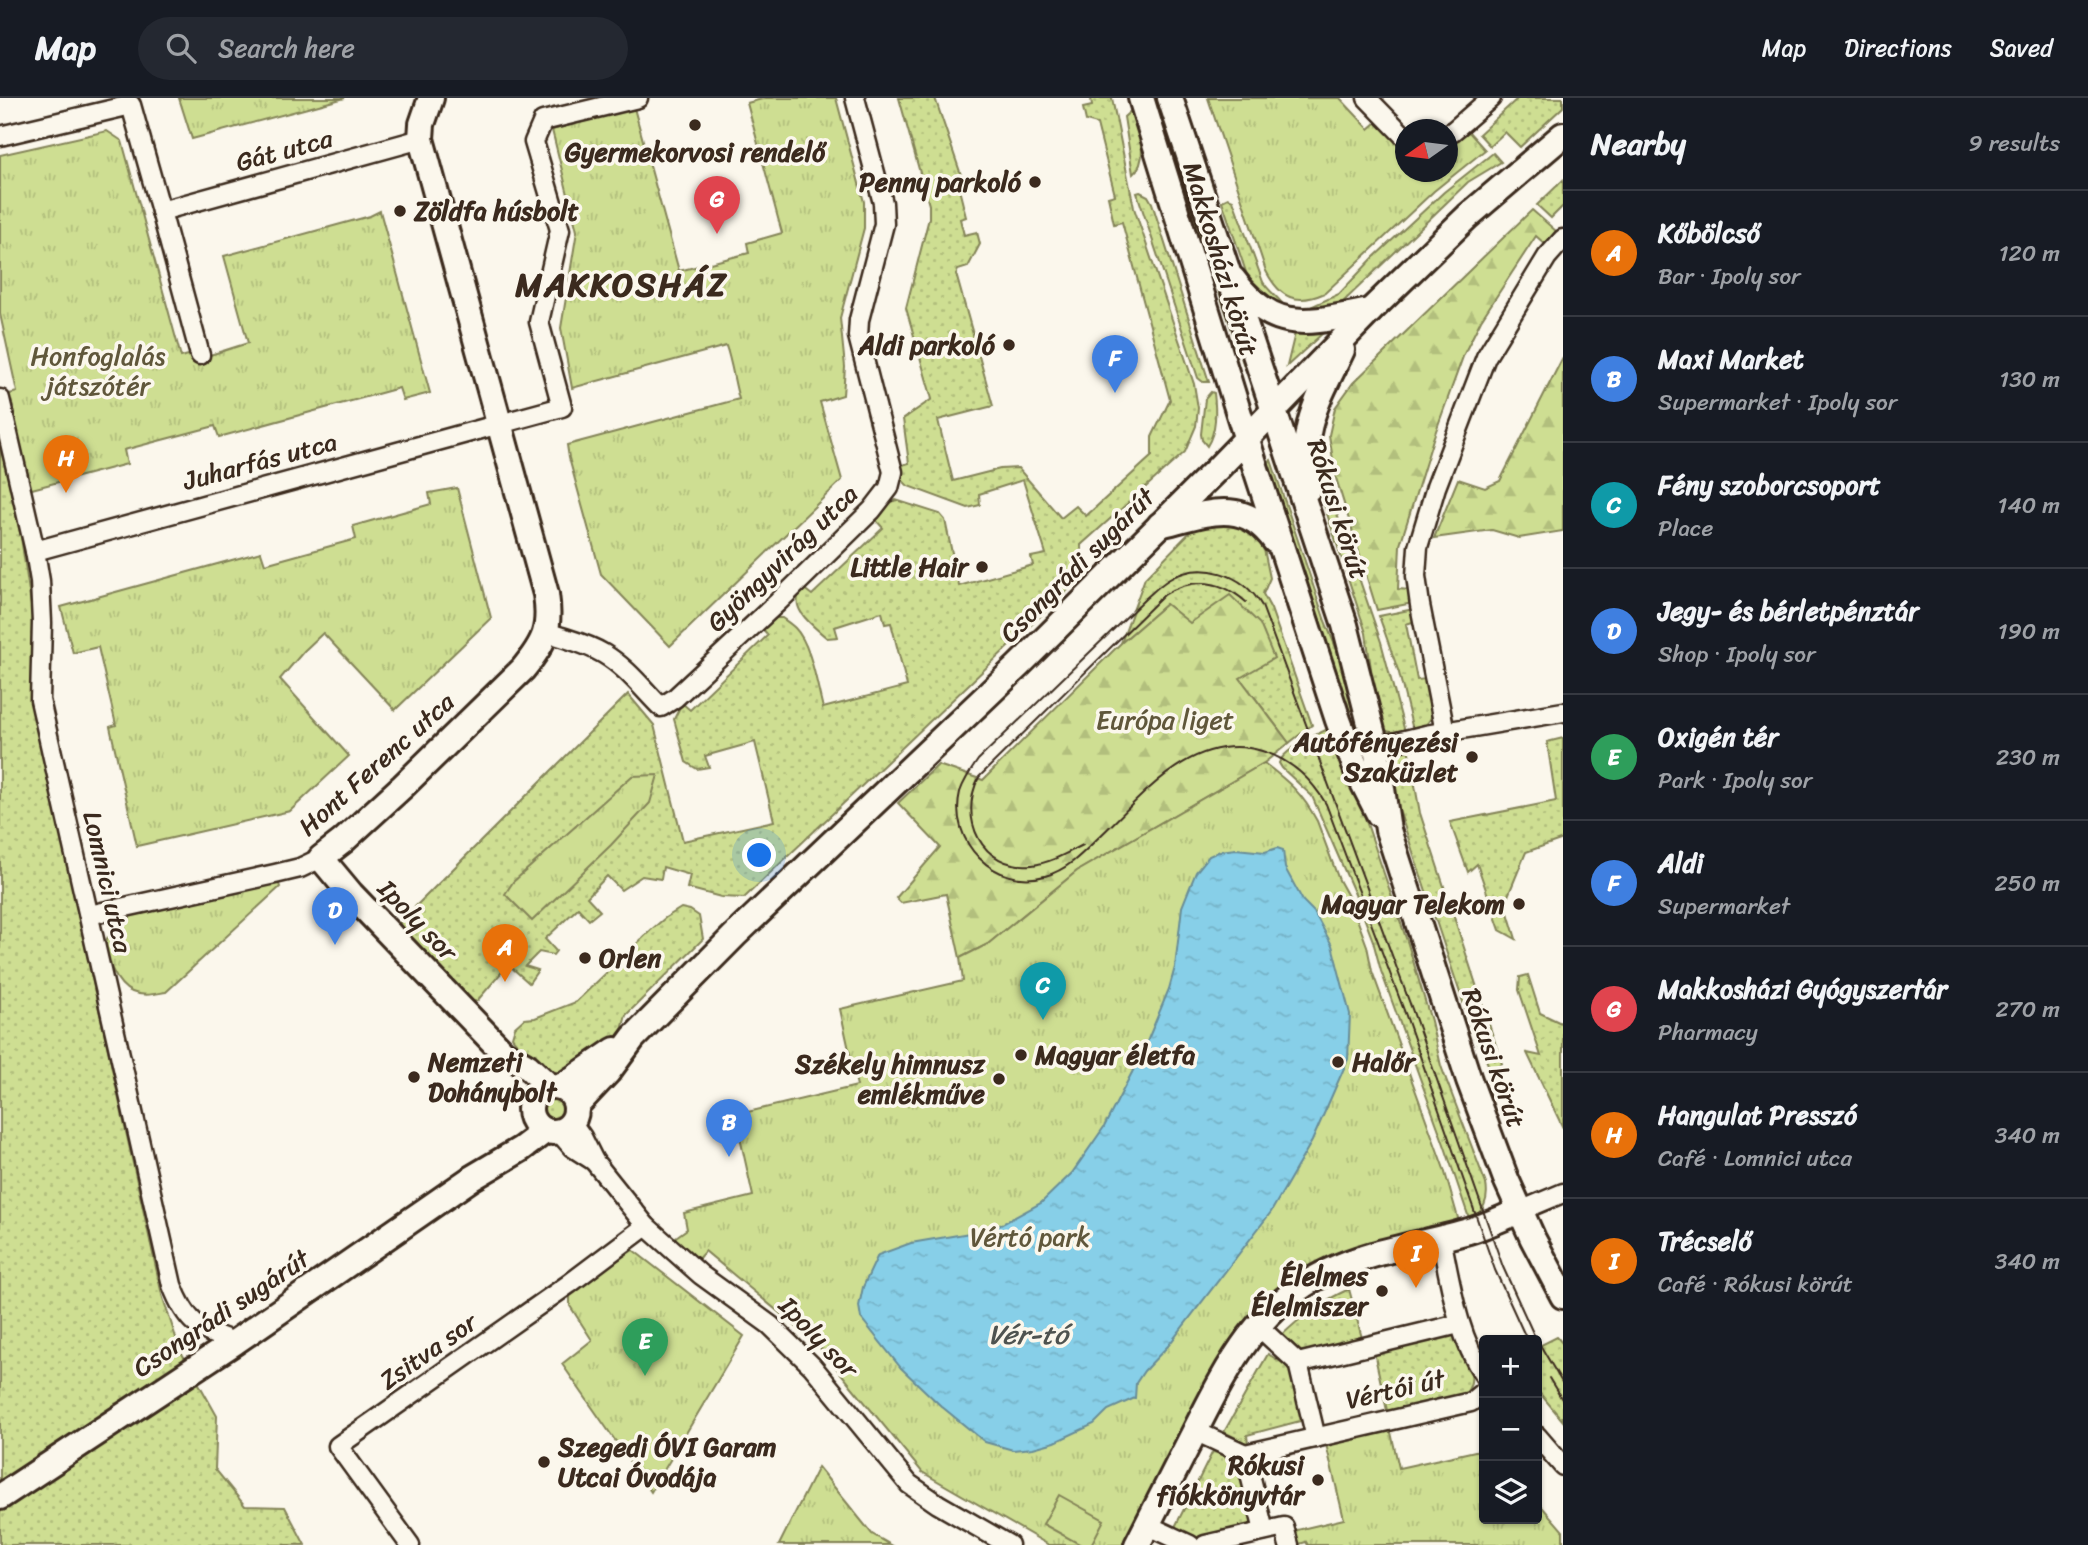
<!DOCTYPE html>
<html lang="en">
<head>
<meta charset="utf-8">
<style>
  body { margin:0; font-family:Sriracha,sans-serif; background:#242831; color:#f1f3f6 }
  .controls { position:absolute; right:21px; bottom:21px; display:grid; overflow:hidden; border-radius:7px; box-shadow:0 2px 5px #0004 }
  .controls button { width:63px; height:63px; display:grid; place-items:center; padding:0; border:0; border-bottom:2px solid #363941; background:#171b24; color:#f1f3f6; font:35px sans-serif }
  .compass { position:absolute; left:1395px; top:21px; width:63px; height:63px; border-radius:50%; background:#171b24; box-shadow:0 2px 5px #0004; rotate:256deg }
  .you { position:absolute; left:760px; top:758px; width:24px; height:24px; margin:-18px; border:5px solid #fff; border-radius:50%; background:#1a73e8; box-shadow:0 0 0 10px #1a73e833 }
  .badge { display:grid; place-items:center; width:46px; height:46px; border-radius:50%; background:#9f9995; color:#fff; font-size:23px; font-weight:700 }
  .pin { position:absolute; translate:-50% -58px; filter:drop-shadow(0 2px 4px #0008) }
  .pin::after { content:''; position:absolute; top:37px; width:24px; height:21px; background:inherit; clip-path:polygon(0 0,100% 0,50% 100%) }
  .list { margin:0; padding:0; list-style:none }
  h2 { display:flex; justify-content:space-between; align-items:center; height:91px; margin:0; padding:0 28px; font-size:30px }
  h2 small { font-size:23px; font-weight:400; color:#9ea1a6 }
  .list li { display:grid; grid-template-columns:46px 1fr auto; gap:21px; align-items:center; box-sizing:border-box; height:126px; padding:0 28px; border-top:2px solid #363941 }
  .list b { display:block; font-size:26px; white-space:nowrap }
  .list p { margin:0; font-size:23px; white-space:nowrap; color:#9ea1a6 }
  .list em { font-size:23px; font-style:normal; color:#9ea1a6 }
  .icon { flex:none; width:38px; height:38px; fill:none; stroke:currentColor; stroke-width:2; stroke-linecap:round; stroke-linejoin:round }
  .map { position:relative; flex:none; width:1563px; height:1447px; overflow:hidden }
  header { display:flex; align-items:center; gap:42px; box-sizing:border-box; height:98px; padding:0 35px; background:#171b24; border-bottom:2px solid #363941 }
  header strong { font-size:33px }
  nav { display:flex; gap:38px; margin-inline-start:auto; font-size:24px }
  .search { width:490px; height:63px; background:#242831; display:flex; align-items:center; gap:18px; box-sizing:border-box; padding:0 24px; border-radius:38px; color:#9ea1a6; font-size:26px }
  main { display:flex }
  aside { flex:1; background:#171b24 }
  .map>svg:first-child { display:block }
  .grass { fill:url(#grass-dots); stroke:#848458; stroke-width:2 }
  .forest { fill:url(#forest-firs); stroke:#848458; stroke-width:2 }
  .park { fill:url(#park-tufts); stroke:#848458; stroke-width:2 }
  .pitch { fill:#cede92; stroke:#848458; stroke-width:2 }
  .water { fill:url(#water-ripples); stroke:#698d97; stroke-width:2 }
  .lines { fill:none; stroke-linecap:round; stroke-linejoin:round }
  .street-casing { stroke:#3b2a1e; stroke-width:23 }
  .secondary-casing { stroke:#3b2a1e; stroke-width:30 }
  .street { stroke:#fbf7ec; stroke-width:18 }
  .secondary { stroke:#fbf7ec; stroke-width:24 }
  .tram { stroke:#3b2a1e; stroke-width:2 }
  .poi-dot { fill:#3b2a1e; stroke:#fbf7ec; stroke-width:2.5 }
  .labels { text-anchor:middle; stroke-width:7; stroke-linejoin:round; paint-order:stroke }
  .street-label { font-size:26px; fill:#3b2a1e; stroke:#fbf7ec }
  .poi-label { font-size:26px; font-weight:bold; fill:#3b2a1e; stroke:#fbf7ec; text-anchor:end }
  .park-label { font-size:26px; fill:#60573b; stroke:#fbf7ec }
  .water-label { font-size:28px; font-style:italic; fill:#4e5350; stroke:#fbf7ec }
  .district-label { font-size:33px; font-weight:bold; letter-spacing:2px; fill:#3b2a1e; stroke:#fbf7ec }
</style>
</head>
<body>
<header>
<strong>Map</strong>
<div class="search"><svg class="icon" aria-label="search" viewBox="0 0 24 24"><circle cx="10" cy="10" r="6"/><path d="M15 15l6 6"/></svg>Search here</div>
<nav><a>Map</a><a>Directions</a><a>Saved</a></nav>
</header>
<main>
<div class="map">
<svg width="1563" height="1447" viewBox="0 0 1563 1447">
  <defs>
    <pattern id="grass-dots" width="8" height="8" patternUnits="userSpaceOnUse" patternTransform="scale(1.75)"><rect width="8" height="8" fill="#cede92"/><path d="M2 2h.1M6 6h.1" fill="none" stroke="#b2bf7d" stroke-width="1.8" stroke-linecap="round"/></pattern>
    <pattern id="forest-firs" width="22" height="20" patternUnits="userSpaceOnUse" patternTransform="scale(1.75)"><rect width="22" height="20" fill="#cede92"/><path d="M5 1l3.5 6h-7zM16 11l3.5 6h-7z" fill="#b2bf7d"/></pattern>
    <pattern id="park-tufts" width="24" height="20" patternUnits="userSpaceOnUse" patternTransform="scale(1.75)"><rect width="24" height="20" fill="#cede92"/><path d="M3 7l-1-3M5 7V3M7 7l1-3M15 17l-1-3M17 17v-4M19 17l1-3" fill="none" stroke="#b2bf7d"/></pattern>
    <pattern id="water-ripples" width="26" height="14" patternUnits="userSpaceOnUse" patternTransform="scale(1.75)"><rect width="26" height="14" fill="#87cfe8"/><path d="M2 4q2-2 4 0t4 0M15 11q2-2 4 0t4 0" fill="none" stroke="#75b2c7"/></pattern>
  </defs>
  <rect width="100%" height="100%" fill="#fbf7ec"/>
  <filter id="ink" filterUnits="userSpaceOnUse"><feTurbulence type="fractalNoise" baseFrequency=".0143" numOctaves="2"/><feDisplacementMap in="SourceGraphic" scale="14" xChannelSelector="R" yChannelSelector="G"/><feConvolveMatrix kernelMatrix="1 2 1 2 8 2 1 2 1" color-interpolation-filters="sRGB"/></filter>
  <g filter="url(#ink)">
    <g class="grass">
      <path d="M899,0H935L961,77L956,79L966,119L960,121L964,137L977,134L980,146L968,169L958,172L956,176L993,308L938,322L953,383L1000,371L1018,370L1061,420L1076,408L1086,418L1152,358V339L1170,302L1122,124L1114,126L1108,99L1115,97L1097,26L1086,23L1083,10L1092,8L1091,0H1112L1134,110L1194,286L1198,310L1196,328L1185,354L1081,447L1082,469L1071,489L744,800L721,799L687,790L690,777L663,769L661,781L642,778L621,792L607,778L587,799L600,813L589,822L578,810L545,841L556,853L553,857L539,854L525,868L538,872L529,885L511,869L507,868L477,903L468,904L401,835L400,824L628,596L654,627L683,743L774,723L755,644L705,658L709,669L697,671L686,664L674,621L682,605L690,612L768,537L761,529L771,520H782C786,523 791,526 795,530C811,546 817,588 823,610L907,588L891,525L885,526L882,514L835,529L838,539L827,540C812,527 786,509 803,490L812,497L883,430L874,420L886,407L896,402L940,416L945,422L959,488L1033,467L1031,459L1046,456L1023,382L979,396L980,407L968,410L908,388L901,381L899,368L909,365L903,321L932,301L906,210L929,120V107Z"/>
      <path d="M1518,0H1563V9L1520,49L1505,34L1490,48L1479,36Z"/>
      <path d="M1161,1L1250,269L1245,271L1155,3Z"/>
      <path d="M1133,11C1137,30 1151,61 1133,76L1124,19Z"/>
      <path d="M1493,55L1501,64L1468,84L1341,206L1328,213H1302L1339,196L1373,160L1444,94Z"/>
      <path d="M1563,82V108L1551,120L1537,107Z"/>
      <path d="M1140,94L1148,98L1152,105L1209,284H1203L1198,280L1137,95Z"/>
      <path d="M1228,100L1233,102L1263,184C1269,194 1281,201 1286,211L1271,208L1248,180L1222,103Z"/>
      <path d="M1296,231H1324L1323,235L1287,268Z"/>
      <path d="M1211,294L1214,295C1216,313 1217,332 1207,348L1202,342L1201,336L1205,301Z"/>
      <path d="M1318,342L1323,356L1327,387L1381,544L1405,634L1394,636L1385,632L1378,621L1366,535L1313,373Z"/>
      <path d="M0,345L21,439L73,793L162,1197L180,1252L217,1318L215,1371L245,1408L285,1409L305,1447H0Z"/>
      <path d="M1271,362L1325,523L1351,586L1358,611L1349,613L1268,368L1269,363Z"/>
      <path d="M1222,418L1261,437L1270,480L1263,496L1271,511L1312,627L1289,645C1252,595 1215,544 1166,506L1121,545L1145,480L1194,430Z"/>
      <path d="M1414,511L1416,523L1406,526L1417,582L1427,581C1431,602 1442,626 1413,632L1399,575L1379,518Z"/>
      <path d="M1328,631L1362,711L1408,846L1431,923L1441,968L1486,1086C1489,1103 1484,1112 1470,1123L1445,1049L1381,873L1373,843L1357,801L1312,698L1282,670L1279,665C1283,652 1315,637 1328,631Z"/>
      <path d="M1563,640V741L1526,754L1505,805L1516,841L1500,832L1477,766L1468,774L1450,724L1556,703L1547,644Z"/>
      <path d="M1408,649L1420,715L1502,966L1492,974L1475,940L1398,709C1394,693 1379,664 1397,653C1400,650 1404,650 1408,649Z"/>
      <path d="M681,810L690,812L699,818L703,841L626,917L620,940L557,978C535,970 526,957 512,939L515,929L524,921L535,920L576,904L651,832L665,820Z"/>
      <path d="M1528,877L1540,915L1563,926V1030L1527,955L1541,958L1519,892L1520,879Z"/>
      <circle cx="553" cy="1011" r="13"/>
      <path d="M1349,1191L1363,1244L1305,1258L1281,1238C1303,1217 1321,1204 1349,1191Z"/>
      <path d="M1454,1235C1464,1255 1483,1281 1462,1299L1388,1317L1374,1254Z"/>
      <path d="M1557,1239L1563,1246V1323L1537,1292V1249Z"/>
      <path d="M1268,1256L1292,1271L1304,1322L1247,1337L1248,1346L1224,1334Z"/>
      <path d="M1213,1353L1240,1366L1254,1427L1193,1443L1173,1433Z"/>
    </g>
    <g class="forest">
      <path d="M1532,112L1556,133L1545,146L1536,138L1481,222L1464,256L1433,341L1400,447L1398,491L1410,492L1413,505L1377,512L1336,380L1329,337L1335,310L1353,285Z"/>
      <path d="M1563,259V433L1519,440L1492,432L1434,440L1458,381L1485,390L1500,383Z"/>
      <path d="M1230,497L1260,526L1274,560L1240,580L1289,645L1264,665L1077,773L988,846L960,860L946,796L901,805L896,800L940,749L898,705L938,667L983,682L1121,545L1166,506L1190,525Z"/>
    </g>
    <g class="park">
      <path d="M179,0H345L192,41Z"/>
      <path d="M766,0H836L864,104V130L840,220L845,269L843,297L820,304L842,382L670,548L601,476L569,360L567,347L739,301C734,284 732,265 726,248L572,290L561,230L577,133L552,32L634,10L679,173L749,155L747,145L782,135L747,5Z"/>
      <path d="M1208,0H1340L1369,31L1377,24L1405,50L1406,74H1448V49L1469,34L1485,52L1434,93L1325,195C1296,208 1280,200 1266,173Z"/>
      <path d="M107,33L122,43L181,259L192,256L194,262L248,245L224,158L370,118L380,113L430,295L403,302L399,290L219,339L215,328L124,352L127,366L28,392L6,297L17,294L0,216V57Z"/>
      <path d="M457,390L491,520L395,612L323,535L304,553L280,581L349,658L290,713L137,748L110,629L116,627L98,549L73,555L61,509L261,454L265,466L356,441L353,428L431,406L429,395Z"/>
      <path d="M1264,665C1289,684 1302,695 1317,723L1339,782L1350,802L1367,848L1372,873L1444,1071L1460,1127L1289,1183L1126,1447H1049L922,1374L816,1245L705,1153L696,1163L673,1141L687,1131L684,1115L753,1098L735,1017L857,988L840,911L963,883L960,860L988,846L1077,773Z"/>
      <path d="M658,677L650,705L611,747L532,823L505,796L513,784L632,678Z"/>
      <path d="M275,776L280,789L166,894C154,896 144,899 132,894C117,888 102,857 107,841C111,829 122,818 129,809Z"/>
      <path d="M633,1152L744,1238L651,1394L562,1266L592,1242L570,1208V1194Z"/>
      <path d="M1390,1330L1399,1370L1484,1351V1421H1537V1403L1563,1433V1447H1308L1306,1444L1296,1447L1293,1433L1344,1421L1326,1346Z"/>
      <path d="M818,1369L872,1436L891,1447H779Z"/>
    </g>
    <path class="pitch" d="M1059,1397L1104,1422L1091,1447H1081L1043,1426Z"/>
    <path class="water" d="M1277,750L1283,752L1285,770L1303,803L1314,814L1332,847L1350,916L1348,961L1312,1043L1271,1114L1168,1248L1144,1273L1136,1285L1135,1300L1108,1312L1094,1326L1055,1344L1033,1350L1013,1352L985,1344L941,1308L901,1270L861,1220L859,1208L863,1189L878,1157L911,1145L993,1131L1041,1105L1072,1075L1104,1029L1144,951L1169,891L1175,869L1182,809L1196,774L1209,758L1220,753L1236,751L1265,754Z"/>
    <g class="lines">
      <defs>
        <g id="street">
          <path d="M1367,0L1406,40"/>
          <path d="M1448,36L1453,33L1491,0"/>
          <path d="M0,38L131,7L161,113L421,41"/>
          <path d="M161,113L200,257"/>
          <path d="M0,301L35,453L40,483L42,525L40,602L172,1187C186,1224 198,1232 235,1244"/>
          <path d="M35,453L562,309L539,224L560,132L534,44L543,23L638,0"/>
          <path d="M547,534C566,541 586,545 604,556C626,569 643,591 661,609L675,600L778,504L872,412L889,390L893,374L858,238L859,222L884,126L883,105L855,0"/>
          <path d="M1445,634L1420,507L1416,478L1418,449L1436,389L1486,259L1547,159L1563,141"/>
          <path d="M1376,649L1426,637L1563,614"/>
          <path d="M89,817L275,776L300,770L321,760"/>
          <path d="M572,1025L582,1039L594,1063L646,1128L701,1177L770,1227L812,1268L909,1386L938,1406L1009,1447"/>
          <path d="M559,1034L572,1049L594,1063"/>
          <path d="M1520,1113L1563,1095"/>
          <path d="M1441,1140C1451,1187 1457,1237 1484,1277"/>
          <path d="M1257,1227L1298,1265L1459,1226"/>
          <path d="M1298,1265L1316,1340"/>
          <path d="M1195,1333L1245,1356L1471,1304L1484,1293"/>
          <path d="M1537,1338L1563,1368"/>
          <path d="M1245,1356L1264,1433"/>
          <path d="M1147,1427L1190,1447"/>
          <path d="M410,1447L338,1348L569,1186L646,1128"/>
          <path d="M1205,1447L1284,1429L1289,1447"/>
        </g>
        <g id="secondary">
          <path d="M431,0L422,26L421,41L546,496C551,531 545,544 523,571L403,688L343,743L321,760L351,796L503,954L527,968L549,988"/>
          <path d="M1141,0L1256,371L1338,622L1357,673L1379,716"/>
          <path d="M1170,0L1345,527L1376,649L1388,732L1469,982L1506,1081L1533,1141L1563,1198"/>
          <path d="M1233,181C1275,238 1310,224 1370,213"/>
          <path d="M1309,390C1307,372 1304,353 1308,335C1313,306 1330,278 1342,252"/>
          <path d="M1160,427C1205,416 1244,398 1275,443"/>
          <circle cx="553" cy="1011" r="23"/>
          <path d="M561,989L615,952"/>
          <path d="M576,1008L608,974L633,940L735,837L1018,568L1217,371L1370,213L1468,118L1563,37"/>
          <path d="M0,1399L235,1244L472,1080L521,1051L545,1033"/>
          <path d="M1137,1447C1156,1409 1176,1371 1195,1333C1228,1268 1258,1207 1327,1174C1370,1153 1419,1147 1465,1134C1484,1129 1502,1120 1520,1113"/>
        </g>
      </defs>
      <use href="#street" class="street-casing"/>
      <use href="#secondary" class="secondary-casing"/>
      <use href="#street" class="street"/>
      <use href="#secondary" class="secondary"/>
      <g class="tram">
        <path d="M1083,747C1067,755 1050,765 1032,767C981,772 958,720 979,679L1164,497C1193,479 1221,482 1246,504"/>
        <path d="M1527,1242L1495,1172L1405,915L1326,706C1311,680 1291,662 1262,653C1192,632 1142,699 1097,741C1082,756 1067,772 1045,778C995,792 948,744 960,694C964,682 971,672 978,662L1146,500C1153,494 1160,487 1168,482C1201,462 1243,475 1262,508L1412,911L1503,1169L1533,1235L1563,1286"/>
        <path d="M1549,1280L1563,1303"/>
      </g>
    </g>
  </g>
  <g class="poi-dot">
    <circle cx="695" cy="27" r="7"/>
    <circle cx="1035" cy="84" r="7"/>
    <circle cx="400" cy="113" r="7"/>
    <circle cx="1009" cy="247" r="7"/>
    <circle cx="982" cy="469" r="7"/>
    <circle cx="1472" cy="659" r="7"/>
    <circle cx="1519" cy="806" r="7"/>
    <circle cx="585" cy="860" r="7"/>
    <circle cx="1021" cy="957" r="7"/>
    <circle cx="1338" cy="964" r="7"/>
    <circle cx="414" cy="979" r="7"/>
    <circle cx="999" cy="981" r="7"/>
    <circle cx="1382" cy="1193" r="7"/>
    <circle cx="544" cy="1364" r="7"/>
    <circle cx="1318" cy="1382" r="7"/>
  </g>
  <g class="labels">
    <g class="street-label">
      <text transform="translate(284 52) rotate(-15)" y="9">Gát utca</text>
      <text transform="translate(1221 161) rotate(73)" y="9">Makkosházi körút</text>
      <text transform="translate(260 363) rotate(-15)" y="9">Juharfás utca</text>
      <text transform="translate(1338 411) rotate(72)" y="9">Rókusi körút</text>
      <text transform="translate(782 460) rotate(-44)" y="9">Gyöngyvirág utca</text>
      <text transform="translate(1077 467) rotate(-45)" y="9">Csongrádi sugárút</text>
      <text transform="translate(376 666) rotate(-42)" y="9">Hont Ferenc utca</text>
      <text transform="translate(108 784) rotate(77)" y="9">Lomnici utca</text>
      <text transform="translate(418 822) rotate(46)" y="9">Ipoly sor</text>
      <text transform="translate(1494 960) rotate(71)" y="9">Rókusi körút</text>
      <text transform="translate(221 1215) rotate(-34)" y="9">Csongrádi sugárút</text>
      <text transform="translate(819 1239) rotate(46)" y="9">Ipoly sor</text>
      <text transform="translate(428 1253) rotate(-35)" y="9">Zsitva sor</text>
      <text transform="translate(1395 1291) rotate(-13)" y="9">Vértói út</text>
    </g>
    <g class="poi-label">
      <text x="695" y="63" text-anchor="middle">Gyermekorvosi rendelő</text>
      <text x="1021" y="93">Penny parkoló</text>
      <text x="414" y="122" text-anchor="start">Zöldfa húsbolt</text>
      <text x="995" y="256">Aldi parkoló</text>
      <text x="968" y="478">Little Hair</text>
      <text x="1458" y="653">Autófényezési<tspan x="1458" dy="30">Szaküzlet</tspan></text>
      <text x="1505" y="815">Magyar Telekom</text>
      <text x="599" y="869" text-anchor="start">Orlen</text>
      <text x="1035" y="966" text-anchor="start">Magyar életfa</text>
      <text x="428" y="973" text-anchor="start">Nemzeti<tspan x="428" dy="30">Dohánybolt</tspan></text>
      <text x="1352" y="973" text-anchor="start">Halőr</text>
      <text x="985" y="975">Székely himnusz<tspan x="985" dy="30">emlékműve</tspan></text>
      <text x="1368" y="1187">Élelmes<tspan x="1368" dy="30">Élelmiszer</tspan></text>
      <text x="558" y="1358" text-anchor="start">Szegedi ÓVI Garam<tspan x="558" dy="30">Utcai Óvodája</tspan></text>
      <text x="1304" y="1376">Rókusi<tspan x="1304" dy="30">fiókkönyvtár</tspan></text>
    </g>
    <g class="park-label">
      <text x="98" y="267">Honfoglalás<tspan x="98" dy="30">játszótér</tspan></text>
      <text x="1165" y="631">Európa liget</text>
      <text x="1030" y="1148">Vértó park</text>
    </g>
    <g class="water-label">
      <text x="1028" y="1246">Vér-tó</text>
    </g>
    <g class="district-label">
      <text x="622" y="198">MAKKOSHÁZ</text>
    </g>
  </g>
</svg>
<div class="controls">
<button>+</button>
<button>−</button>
<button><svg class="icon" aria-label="layers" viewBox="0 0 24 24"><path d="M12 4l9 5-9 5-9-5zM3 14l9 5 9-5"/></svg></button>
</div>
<svg class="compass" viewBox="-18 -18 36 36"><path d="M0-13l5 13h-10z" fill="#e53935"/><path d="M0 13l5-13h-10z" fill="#9ea1a6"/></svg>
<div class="you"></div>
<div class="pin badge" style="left:505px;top:884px;background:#e8710a">A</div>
<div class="pin badge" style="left:729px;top:1059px;background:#3f7fe0">B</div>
<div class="pin badge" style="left:1043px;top:922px;background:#0f9aa8">C</div>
<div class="pin badge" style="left:335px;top:847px;background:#3f7fe0">D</div>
<div class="pin badge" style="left:645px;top:1278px;background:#2e9e5b">E</div>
<div class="pin badge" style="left:1115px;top:295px;background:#3f7fe0">F</div>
<div class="pin badge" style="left:717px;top:136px;background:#e0444e">G</div>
<div class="pin badge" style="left:66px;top:395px;background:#e8710a">H</div>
<div class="pin badge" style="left:1416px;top:1190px;background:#e8710a">I</div>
</div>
<aside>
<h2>Nearby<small>9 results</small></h2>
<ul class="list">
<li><span class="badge" style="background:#e8710a">A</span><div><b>Kőbölcső</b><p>Bar · Ipoly sor</p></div><em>120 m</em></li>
<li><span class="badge" style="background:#3f7fe0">B</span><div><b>Maxi Market</b><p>Supermarket · Ipoly sor</p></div><em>130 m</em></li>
<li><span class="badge" style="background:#0f9aa8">C</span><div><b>Fény szoborcsoport</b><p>Place</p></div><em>140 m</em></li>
<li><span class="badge" style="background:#3f7fe0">D</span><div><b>Jegy- és bérletpénztár</b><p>Shop · Ipoly sor</p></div><em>190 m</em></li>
<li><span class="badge" style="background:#2e9e5b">E</span><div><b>Oxigén tér</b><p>Park · Ipoly sor</p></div><em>230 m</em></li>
<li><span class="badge" style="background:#3f7fe0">F</span><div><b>Aldi</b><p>Supermarket</p></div><em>250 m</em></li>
<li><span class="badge" style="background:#e0444e">G</span><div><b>Makkosházi Gyógyszertár</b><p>Pharmacy</p></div><em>270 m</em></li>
<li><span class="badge" style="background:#e8710a">H</span><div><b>Hangulat Presszó</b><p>Café · Lomnici utca</p></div><em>340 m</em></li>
<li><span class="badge" style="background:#e8710a">I</span><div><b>Trécselő</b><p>Café · Rókusi körút</p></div><em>340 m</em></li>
</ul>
</aside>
</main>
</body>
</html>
